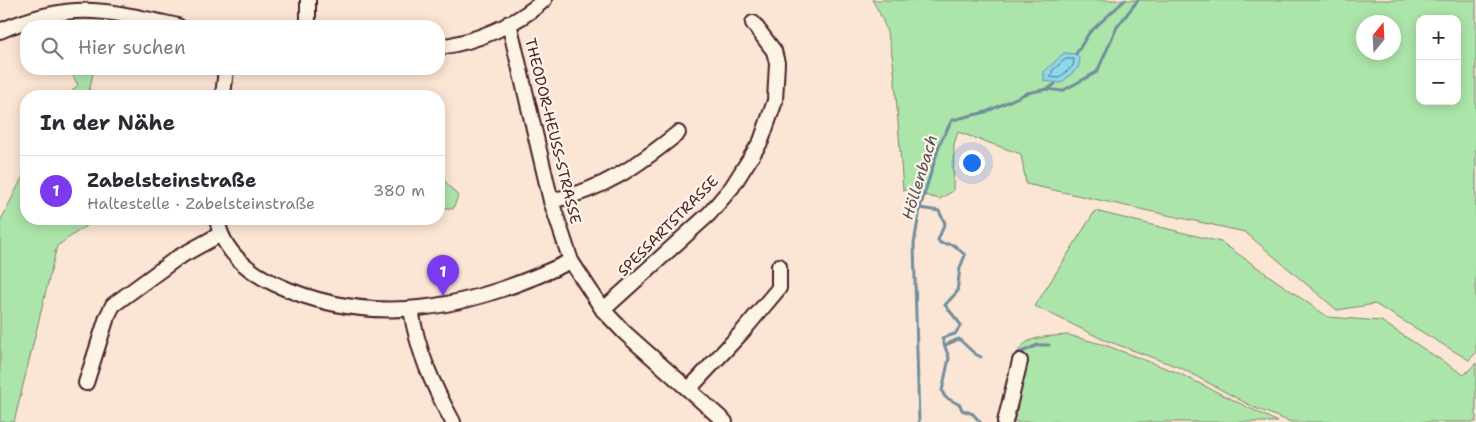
<!DOCTYPE html>
<html lang="de">
<head>
<meta charset="utf-8">
<style>
  body { margin:0; font-family:"Shantell Sans",sans-serif; background:#f7f7f7; color:#2b2b33 }
  .controls { position:absolute; right:15px; top:15px; display:grid; overflow:hidden; border-radius:10px; box-shadow:0 2px 12px #0003 }
  .controls button { width:45px; height:45px; display:grid; place-items:center; padding:0; border:0; border-bottom:1px solid #e1e1e2; background:#fff; color:#2b2b33; font:25px sans-serif }
  .compass { position:absolute; left:1356px; top:15px; width:45px; height:45px; border-radius:50%; background:#fff; box-shadow:0 2px 12px #0003; rotate:18deg }
  .you { position:absolute; left:971px; top:162px; width:18px; height:18px; margin:-12px; border:4px solid #fff; border-radius:50%; background:#1a73e8; box-shadow:0 0 0 8px #1a73e833 }
  .badge { display:grid; place-items:center; width:32px; height:32px; border-radius:50%; background:#7c3aed; color:#fff; font-size:16px; font-weight:700 }
  .pin { position:absolute; translate:-50% -41px; filter:drop-shadow(0 1px 2px #0008) }
  .pin::after { content:''; position:absolute; top:26px; width:18px; height:15px; background:inherit; clip-path:polygon(0 0,100% 0,50% 100%) }
  .list { margin:0; padding:0; list-style:none }
  h2 { display:flex; justify-content:space-between; align-items:center; height:65px; margin:0; padding:0 20px; font-size:21px }
  h2 small { font-size:16px; font-weight:400; color:#7c7c81 }
  .list li { display:grid; grid-template-columns:32px 1fr auto; gap:15px; align-items:center; box-sizing:border-box; height:70px; padding:0 20px; border-top:1px solid #e1e1e2 }
  .list b { display:block; font-size:19px; white-space:nowrap }
  .list p { margin:0; font-size:16px; white-space:nowrap; color:#7c7c81 }
  .list em { font-size:16px; font-style:normal; color:#7c7c81 }
  .icon { flex:none; width:28px; height:28px; fill:none; stroke:currentColor; stroke-width:2; stroke-linecap:round; stroke-linejoin:round }
  .map { position:relative; flex:none; width:1476px; height:422px; overflow:hidden }
  .search { position:absolute; background:#fff; box-shadow:0 2px 12px #0003; left:20px; top:20px; width:425px; height:55px; display:flex; align-items:center; gap:12px; box-sizing:border-box; padding:0 18px; border-radius:20px; color:#7c7c81; font-size:19px }
  .panel { position:absolute; background:#fff; box-shadow:0 2px 12px #0003; left:20px; top:90px; width:425px; height:135px; border-radius:20px }
  .map>svg:first-child { display:block }
  .green { fill:#ace5a9; stroke:#7b826a; fill-rule:evenodd }
  .water { fill:#8bd7eb; stroke:#718d9e }
  .lines { fill:none; stroke-linecap:round; stroke-linejoin:round }
  .shore { stroke:#646978; stroke-width:1 }
  .stream { stroke:#718d9e; stroke-width:3 }
  .minor-casing { stroke:#4a1f2b; stroke-width:18 }
  .minor { stroke:#fcf5e5; stroke-width:14 }
  .labels { text-anchor:middle; stroke-width:4.5; stroke-linejoin:round; paint-order:stroke }
  .street-label { font-size:15px; fill:#4a1f2b; stroke:#fcf5e5 }
  .water-label { font-size:16px; font-style:italic; fill:#5a4d5b; stroke:#fcf5e5 }
</style>
</head>
<body>
<div class="map">
<svg width="1476" height="422" viewBox="0 0 1476 422">
  <rect width="100%" height="100%" fill="#fbe5d4"/>
  <filter id="ink" filterUnits="userSpaceOnUse"><feTurbulence type="fractalNoise" baseFrequency=".02" numOctaves="2"/><feDisplacementMap in="SourceGraphic" scale="10" xChannelSelector="R" yChannelSelector="G"/><feConvolveMatrix kernelMatrix="1 2 1 2 8 2 1 2 1" color-interpolation-filters="sRGB"/></filter>
  <g filter="url(#ink)">
    <g class="green">
      <path d="M872,0H1476V353L1469,360L1375,304L1337,310L1245,232L1026,184L1021,154L958,132L954,144L953,191L940,199L903,190C901,163 899,136 897,108C894,71 894,33 872,0ZM1420,19H1457V101H1420ZM1364,22H1394V52H1364Z"/>
      <path d="M69,69H94L88,96H67L78,85Z"/>
      <path d="M26,170V219H96L57,246L14,422H0V222Z"/>
      <path d="M444,180L458,196L453,209L441,207L439,202V181Z"/>
      <path d="M1095,211L1221,242L1328,317L1381,321L1464,375L1476,363V422H1291L1255,408L1181,368L1102,339L1035,306Z"/>
      <path d="M1068,335L1105,345L1176,372L1278,422H997C1002,401 1009,350 1029,341C1040,336 1056,336 1068,335Z"/>
    </g>
    <path class="water" d="M1064,53L1076,54L1080,60L1078,68L1061,83L1044,81V72Z"/>
    <g class="lines">
      <path class="shore" d="M1066,59H1074L1073,66L1059,78L1050,77L1053,70Z"/>
      <g class="stream">
        <path d="M1076,54L1089,33L1125,0"/>
        <path d="M1048,89L1055,84"/>
        <path d="M920,208L939,211L945,223L938,240L940,243L954,245L965,255L960,268L957,292L945,305L961,325L955,334L942,338L949,358L942,391L945,397L960,405L962,410L973,414L980,422"/>
        <path d="M945,345L959,339L975,354L981,357"/>
        <path d="M1019,353L1038,345H1049"/>
        <path d="M919,422L914,244L920,208L940,143L952,120L986,112L1027,93L1047,89L1062,91L1097,72L1117,27L1138,0"/>
      </g>
      <defs>
        <g id="minor">
          <path d="M308,0V19"/>
          <path d="M509,23L551,201L571,261L603,310L625,333L725,422"/>
          <path d="M0,31C72,0 105,10 178,26"/>
          <path d="M439,47C476,42 516,25 544,0"/>
          <path d="M223,96L226,69"/>
          <path d="M551,201C605,189 637,166 678,133"/>
          <path d="M217,219C222,250 247,271 275,284C376,331 474,307 571,261"/>
          <path d="M411,309C417,350 433,386 453,422"/>
          <path d="M603,310L709,214L732,187L761,141L775,101L777,63L774,51L753,23"/>
          <path d="M86,383L107,317L113,305L177,258L219,235"/>
          <path d="M689,389L743,331L779,288V266"/>
          <path d="M1005,422L1020,361"/>
        </g>
      </defs>
      <use href="#minor" class="minor-casing"/>
      <use href="#minor" class="minor"/>
    </g>
  </g>
  <g class="labels">
    <g class="street-label">
      <text transform="translate(553 131) rotate(76)" y="5">THEODOR-HEUSS-STRASSE</text>
      <text transform="translate(668 226) rotate(-45)" y="5">SPESSARTSTRASSE</text>
    </g>
    <g class="water-label">
      <text transform="translate(919 177) rotate(-73)" y="6">Höllenbach</text>
    </g>
  </g>
</svg>
<div class="controls">
<button>+</button>
<button>−</button>
</div>
<svg class="compass" viewBox="-18 -18 36 36"><path d="M0-13l5 13h-10z" fill="#e53935"/><path d="M0 13l5-13h-10z" fill="#7c7c81"/></svg>
<div class="you"></div>
<div class="pin badge" style="left:443px;top:296px">1</div>
<div class="search"><svg class="icon" aria-label="search" viewBox="0 0 24 24"><circle cx="10" cy="10" r="6"/><path d="M15 15l6 6"/></svg>Hier suchen</div>
<section class="panel">
<h2>In der Nähe<small></small></h2>
<ul class="list">
<li><span class="badge">1</span><div><b>Zabelsteinstraße</b><p>Haltestelle · Zabelsteinstraße</p></div><em>380 m</em></li>
</ul>
</section>
</div>
</body>
</html>
